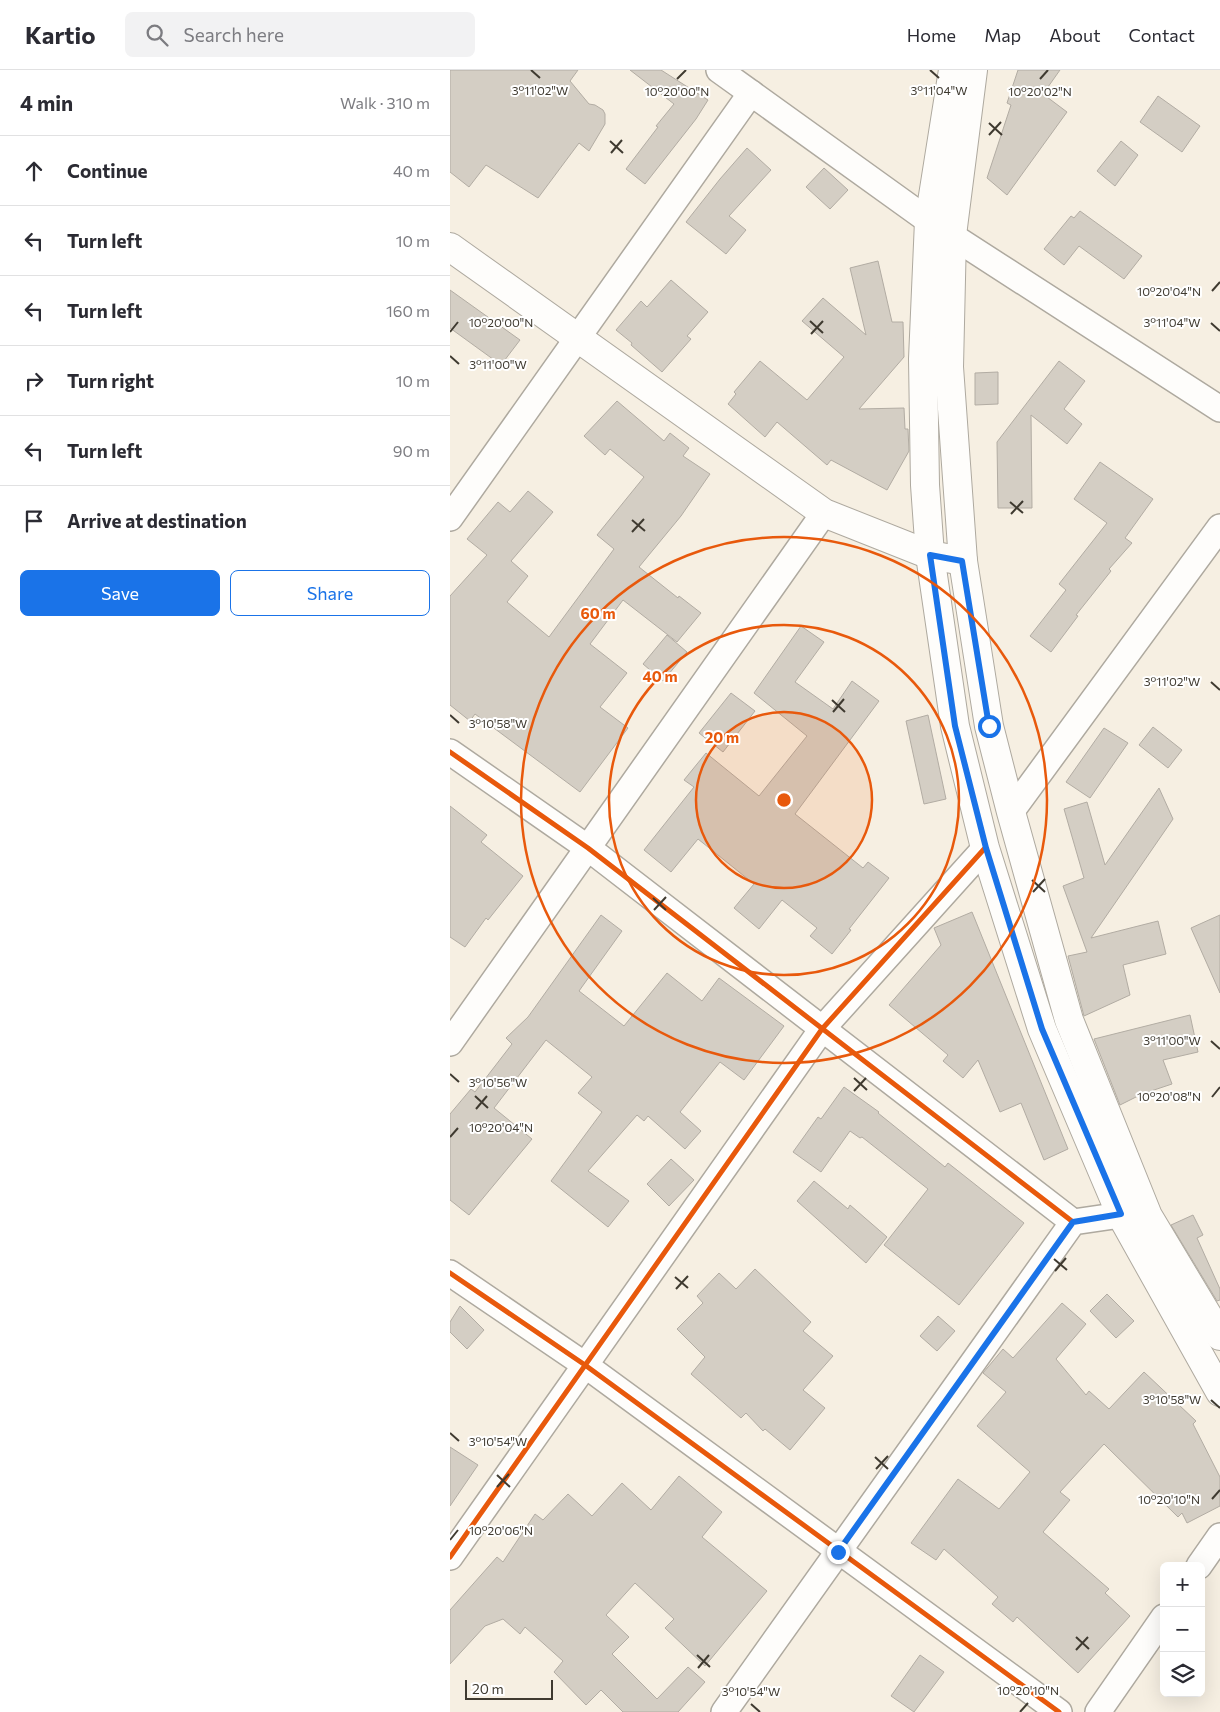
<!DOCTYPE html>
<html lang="en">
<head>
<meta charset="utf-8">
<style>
  body { margin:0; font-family:Commissioner,sans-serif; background:#f2f2f3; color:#2b2b33 }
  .controls { position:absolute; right:15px; bottom:15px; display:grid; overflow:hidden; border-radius:8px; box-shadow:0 5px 20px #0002 }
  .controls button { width:45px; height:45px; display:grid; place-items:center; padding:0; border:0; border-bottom:1px solid #e1e1e2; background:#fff; color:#2b2b33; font:25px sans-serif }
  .scale { position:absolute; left:15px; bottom:12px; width:88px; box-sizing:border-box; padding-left:5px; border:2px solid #3f3a30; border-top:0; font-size:14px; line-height:18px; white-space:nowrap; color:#3f3a30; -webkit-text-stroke:4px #fff; paint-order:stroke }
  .stop { position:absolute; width:15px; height:15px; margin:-11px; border:4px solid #1a73e8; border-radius:50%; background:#fff }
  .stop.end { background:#1a73e8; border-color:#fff; box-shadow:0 1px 5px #0008 }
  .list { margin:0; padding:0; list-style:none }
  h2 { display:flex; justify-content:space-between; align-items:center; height:65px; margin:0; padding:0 20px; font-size:21px }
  h2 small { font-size:16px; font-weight:400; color:#7c7c81 }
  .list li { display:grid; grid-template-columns:32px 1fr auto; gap:15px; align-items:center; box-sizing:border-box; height:70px; padding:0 20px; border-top:1px solid #e1e1e2 }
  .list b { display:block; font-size:19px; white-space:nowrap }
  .list em { font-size:16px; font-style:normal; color:#7c7c81 }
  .actions { display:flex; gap:10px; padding:15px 20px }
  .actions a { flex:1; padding:11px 0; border:1px solid #1a73e8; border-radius:8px; text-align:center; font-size:18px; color:#1a73e8 }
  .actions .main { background:#1a73e8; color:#fff }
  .icon { flex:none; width:28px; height:28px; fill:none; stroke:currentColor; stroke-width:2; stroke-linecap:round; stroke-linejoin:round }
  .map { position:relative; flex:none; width:770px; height:1642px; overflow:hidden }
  header { display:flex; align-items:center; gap:30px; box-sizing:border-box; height:70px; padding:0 25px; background:#fff; border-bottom:1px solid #e1e1e2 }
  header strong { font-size:24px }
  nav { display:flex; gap:28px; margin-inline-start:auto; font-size:18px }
  .search { width:350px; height:45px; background:#f2f2f3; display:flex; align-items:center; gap:12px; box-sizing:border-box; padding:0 18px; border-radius:8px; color:#7c7c81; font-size:19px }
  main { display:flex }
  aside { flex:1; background:#fff }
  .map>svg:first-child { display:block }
  .building { fill:#d4cec4; stroke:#b2aca3 }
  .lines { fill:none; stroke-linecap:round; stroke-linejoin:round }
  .minor-casing { stroke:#aea99f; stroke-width:28 }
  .tertiary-casing { stroke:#aea99f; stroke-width:30 }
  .primary-casing { stroke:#aea99f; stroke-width:30 }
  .minor { stroke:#fefdfb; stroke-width:25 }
  .tertiary { stroke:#fefdfb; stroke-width:28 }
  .primary { stroke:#fefdfb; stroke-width:28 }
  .cycleway-casing { stroke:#fff; stroke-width:8 }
  .cycleway { stroke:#e8590c; stroke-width:5 }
  .route { stroke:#1a73e8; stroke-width:6 }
  .ticks { fill:none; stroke:#3f3a30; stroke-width:2 }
  .ring { fill:none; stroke:#e8590c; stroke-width:2.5 }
  .ticks-label { font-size:12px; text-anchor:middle; fill:#3f3a30; stroke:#fff; stroke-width:4; stroke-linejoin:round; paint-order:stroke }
  .centre { fill:#e8590c; stroke:#fff; stroke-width:2.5 }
  .ring-label { font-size:15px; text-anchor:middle; font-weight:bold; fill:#e8590c; stroke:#fff; stroke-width:4; stroke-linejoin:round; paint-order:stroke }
</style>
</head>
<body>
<header>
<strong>Kartio</strong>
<div class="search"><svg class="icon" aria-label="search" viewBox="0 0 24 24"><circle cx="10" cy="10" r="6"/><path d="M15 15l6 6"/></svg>Search here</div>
<nav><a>Home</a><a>Map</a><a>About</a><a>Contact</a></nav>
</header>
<main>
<aside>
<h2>4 min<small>Walk · 310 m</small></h2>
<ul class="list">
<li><svg class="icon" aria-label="ahead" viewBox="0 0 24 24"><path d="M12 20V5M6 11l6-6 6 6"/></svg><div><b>Continue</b></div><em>40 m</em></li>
<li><svg class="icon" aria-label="left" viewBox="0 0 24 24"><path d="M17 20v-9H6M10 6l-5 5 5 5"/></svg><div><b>Turn left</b></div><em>10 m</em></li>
<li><svg class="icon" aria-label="left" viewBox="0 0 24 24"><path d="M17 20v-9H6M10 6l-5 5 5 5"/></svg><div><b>Turn left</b></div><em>160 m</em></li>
<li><svg class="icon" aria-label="right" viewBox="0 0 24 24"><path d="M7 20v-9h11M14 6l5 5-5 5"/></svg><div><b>Turn right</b></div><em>10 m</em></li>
<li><svg class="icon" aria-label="left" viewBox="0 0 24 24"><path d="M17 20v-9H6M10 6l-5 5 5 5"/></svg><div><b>Turn left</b></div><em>90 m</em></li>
<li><svg class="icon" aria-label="arrive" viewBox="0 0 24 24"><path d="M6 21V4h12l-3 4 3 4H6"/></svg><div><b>Arrive at destination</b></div></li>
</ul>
<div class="actions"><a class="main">Save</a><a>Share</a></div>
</aside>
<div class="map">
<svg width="770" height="1642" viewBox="0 0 770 1642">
  <rect width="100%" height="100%" fill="#f6efe2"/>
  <g class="building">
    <path d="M0,0H128L120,11L139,34L145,35L153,40L155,44V54L139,81L129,73L88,128L36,95L19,117L0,102Z"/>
    <path d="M180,0H211L258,30L246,49L195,114L176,99L208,57L206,56L224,34Z"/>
    <path d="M568,0H610L593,24L617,42L557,125L537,108L561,35L557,33Z"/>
    <path d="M708,26L750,56L732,82L690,52Z"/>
    <path d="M671,71L688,85L665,116L647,101Z"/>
    <path d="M297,78L321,100L279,146L296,160L276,184L236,152L270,109Z"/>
    <path d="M374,98L398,120L380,139L356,117Z"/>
    <path d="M630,141L692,186L674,209L629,176L614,195L594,179L621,146L624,148Z"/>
    <path d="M428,191L442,252H453L454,287L409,339L454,338L455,359H458L459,381L437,420L381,390L377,395L327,352L315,367L278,334L286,324L284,322L310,291L357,330L394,287L352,251L373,228L416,265L400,198Z"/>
    <path d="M221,210L258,242L237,266L241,269L212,302L181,275L182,273L166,260L191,231L197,237Z"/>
    <path d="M0,220L70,270L51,295L0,258Z"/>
    <path d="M609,291L635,311L614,339L632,354L617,374L581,345L582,438H548L547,372Z"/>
    <path d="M548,302V334L525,335V303Z"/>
    <path d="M167,331L214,371L220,363L239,378L233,386L260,404L231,446L189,497L228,528L229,526L251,543L227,572L173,530L140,574L177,603L150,637L178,658L130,722L25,644L20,651L0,635V526L37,485L17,469L48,432L60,442L78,421L103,442L61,491L78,506L57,532L99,567L164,479L147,465L194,407L160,379L155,385L134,366Z"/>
    <path d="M650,392L703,429L675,468L682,473L659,499L661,501L626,545L628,546L601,582L580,566L616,520L609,514L657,453L624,429Z"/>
    <path d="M351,556L374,572L345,612L383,639L402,611L429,631L345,744L413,798L418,792L439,808L399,859L401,860L382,884L360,866L367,858L332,830L309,859L284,838L304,814L248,769L221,802L194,780L244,717L234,710L256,683L309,726L357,666L304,623Z"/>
    <path d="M217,565L237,582L213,611L193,594Z"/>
    <path d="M281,623L305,641L273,682L249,663Z"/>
    <path d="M478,645L496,729L474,734L456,651Z"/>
    <path d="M703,657L732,680L718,698L689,675Z"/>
    <path d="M654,658L678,673L640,728L616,712Z"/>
    <path d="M709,718L723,749L641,868L708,851L716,884L673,895L680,925L634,946L618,886L637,882L613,816L634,808L614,739L637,732L655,795Z"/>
    <path d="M0,736L37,765L31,772L73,806L38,850L36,848L15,877L0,867Z"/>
    <path d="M522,842L618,1079L594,1090L571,1033L550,1042L528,990L513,1008L493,991L498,985L439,935L491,875L484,858Z"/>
    <path d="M151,845L172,861L129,921L174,956L217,903L252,931L269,908L334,956L294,1010L270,992L230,1042L251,1061L235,1079L198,1046L194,1051L187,1045L138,1101L179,1131L158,1157L101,1111L152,1042L128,1023L142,1007L96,970L44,1038L82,1069L19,1145L0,1130V1044L21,1019L25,1022L62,974L56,968L78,947Z"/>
    <path d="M770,845V923L741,858Z"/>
    <path d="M740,945L748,982L713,990L722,1014L692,1024L670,1035L644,969Z"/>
    <path d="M394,1017L429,1042L428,1043L495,1097L498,1093L574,1153L509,1235L434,1175L478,1119L412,1067L410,1068L400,1061L371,1102L343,1082L368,1047L371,1049Z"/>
    <path d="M221,1089L244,1110L219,1136L197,1114Z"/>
    <path d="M364,1111L398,1139L400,1135L437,1167L416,1193L347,1131Z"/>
    <path d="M743,1145L753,1165L747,1168L770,1219V1230L767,1231L721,1155Z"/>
    <path d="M305,1199L361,1252L353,1261L383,1286L353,1320L375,1338L340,1380L315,1359L313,1361L296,1343L291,1348L241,1304L255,1287L227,1259L253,1233L247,1226L269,1203L286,1219Z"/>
    <path d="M657,1224L684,1251L666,1268L640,1241Z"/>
    <path d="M612,1233L636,1254L606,1289L636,1325L639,1321L659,1339L694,1302L746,1351L743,1354L770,1407V1436L737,1453L732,1443L728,1447L654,1374L610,1422L620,1430L593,1462L659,1519L655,1523L680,1546L628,1603L567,1547L563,1552L542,1534L548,1527L494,1479L486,1490L461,1473L508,1409L549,1439L580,1402L527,1356L556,1322L533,1303L553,1279L563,1288Z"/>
    <path d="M10,1236L34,1260L17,1279L0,1262V1252Z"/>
    <path d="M488,1246L505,1261L487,1281L470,1266Z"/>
    <path d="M0,1377L28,1395L0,1436Z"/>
    <path d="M229,1406L272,1442L252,1467L317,1521L255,1596L215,1558L224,1549L185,1513L156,1545L179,1567L162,1584L207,1629L238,1597L255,1612L228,1642H173L151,1620L136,1635L104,1602L113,1591L75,1557L70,1564L53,1549L35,1556L0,1594V1540L47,1487L53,1492L85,1444L93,1450L118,1424L142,1446L172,1413L201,1440Z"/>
    <path d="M470,1585L494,1602L464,1642L441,1626Z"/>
  </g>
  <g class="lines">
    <defs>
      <g id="minor">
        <path d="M269,0L479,151L770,339"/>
        <path d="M0,448L301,23"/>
        <path d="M0,682L138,778L623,1152"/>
        <path d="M561,742L770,457"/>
        <path d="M0,973L374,443"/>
        <path d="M0,1203L135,1295L609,1642"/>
        <path d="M0,1487L372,959L535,778"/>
        <path d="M749,1496L770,1466"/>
        <path d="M274,1642L623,1152L671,1145"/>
        <path d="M648,1642L714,1547"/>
      </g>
      <path id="tertiary" d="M0,177L374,443L480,485L513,491"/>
      <g id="primary">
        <path d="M503,0L479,151L473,289L475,415L480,485L505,656L535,778L592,959L671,1145L770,1322"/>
        <path d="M523,0L502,165L499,297L513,491L539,656L561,742L619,950L698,1146L770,1266"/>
      </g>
    </defs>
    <use href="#minor" class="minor-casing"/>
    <use href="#tertiary" class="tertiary-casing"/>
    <use href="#primary" class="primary-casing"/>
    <use href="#minor" class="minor"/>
    <use href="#tertiary" class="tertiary"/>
    <use href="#primary" class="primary"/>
    <defs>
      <g id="cycleway">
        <path d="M0,682L138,778L623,1152"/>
        <path d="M0,1203L135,1295L609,1642"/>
        <path d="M0,1487L372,959L535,778"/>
      </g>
    </defs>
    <use href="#cycleway" class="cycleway-casing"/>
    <use href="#cycleway" class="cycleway"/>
  </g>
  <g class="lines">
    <path class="route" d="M388,1482L623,1152L671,1144L592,959L536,778L505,656L480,485L512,491L539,656"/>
  </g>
  <path class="ticks" d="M81,0L90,8M480,0L489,8M227,9L236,0M590,9L598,0M539,53L552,65M539,65L551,52M160,71L173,83M161,83L172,70M762,221L770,212M360,251L373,263M761,253L770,261M0,262L8,252M361,264L373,251M0,286L9,294M560,432L573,443M561,444L573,431M182,450L195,461M182,462L194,449M761,612L770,620M382,630L395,642M383,642L394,629M0,645L9,653M582,810L595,822M583,822L595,809M203,828L216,840M204,840L216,827M761,971L770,979M0,1004L9,1012M404,1008L417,1020M404,1021L416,1008M25,1026L38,1038M762,1027L770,1017M26,1039L37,1026M0,1067L8,1058M604,1189L617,1200M605,1201L616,1188M225,1207L238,1218M226,1219L238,1206M761,1330L770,1338M0,1363L9,1371M425,1387L438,1399M426,1399L438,1386M47,1405L60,1417M47,1417L59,1404M762,1429L770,1420M0,1470L8,1460M626,1567L639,1579M626,1580L638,1567M247,1585L260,1597M248,1598L259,1585M301,1634L310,1642M570,1642L578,1633"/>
  <circle cx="334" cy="730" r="88" fill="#e8590c" fill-opacity=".12"/>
  <g class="ring">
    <circle cx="334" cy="730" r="88"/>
    <circle cx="334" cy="730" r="175"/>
    <circle cx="334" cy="730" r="263"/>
  </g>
  <g class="ticks-label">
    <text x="90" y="25">3°11'02"W</text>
    <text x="489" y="25">3°11'04"W</text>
    <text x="227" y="26">10°20'00"N</text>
    <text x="590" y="26">10°20'02"N</text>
    <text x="719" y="226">10°20'04"N</text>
    <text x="51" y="257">10°20'00"N</text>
    <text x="722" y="257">3°11'04"W</text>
    <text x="48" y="299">3°11'00"W</text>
    <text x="722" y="616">3°11'02"W</text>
    <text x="48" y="658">3°10'58"W</text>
    <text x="722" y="975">3°11'00"W</text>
    <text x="48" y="1017">3°10'56"W</text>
    <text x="719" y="1031">10°20'08"N</text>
    <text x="51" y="1062">10°20'04"N</text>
    <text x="722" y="1334">3°10'58"W</text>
    <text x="48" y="1376">3°10'54"W</text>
    <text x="719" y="1434">10°20'10"N</text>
    <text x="51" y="1465">10°20'06"N</text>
    <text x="578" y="1625">10°20'10"N</text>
    <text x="301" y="1626">3°10'54"W</text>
  </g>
  <circle cx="334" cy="730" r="8" class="centre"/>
  <g class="ring-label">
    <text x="148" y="549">60 m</text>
    <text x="210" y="612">40 m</text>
    <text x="272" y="673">20 m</text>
  </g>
</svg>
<div class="controls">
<button>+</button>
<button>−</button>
<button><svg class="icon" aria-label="layers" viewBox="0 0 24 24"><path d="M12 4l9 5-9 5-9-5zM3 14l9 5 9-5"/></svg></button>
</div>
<div class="scale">20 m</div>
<div class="stop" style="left:539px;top:656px"></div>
<div class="stop end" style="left:388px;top:1482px"></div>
</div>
</main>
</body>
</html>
